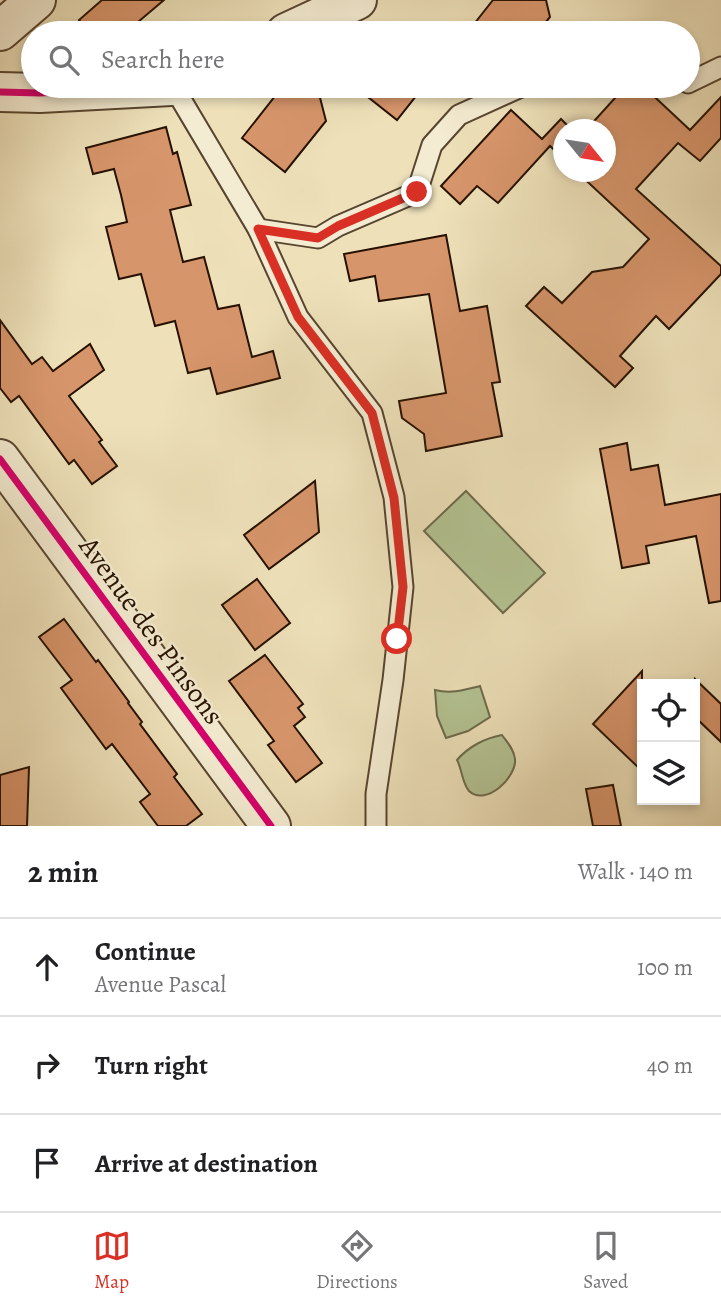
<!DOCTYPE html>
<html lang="en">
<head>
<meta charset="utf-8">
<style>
  body { margin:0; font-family:Alegreya,serif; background:#f2f2f2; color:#202124 }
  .controls { position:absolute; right:21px; bottom:21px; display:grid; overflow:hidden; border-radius:0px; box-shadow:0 4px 10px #0003 }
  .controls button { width:63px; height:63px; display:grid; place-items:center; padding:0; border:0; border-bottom:2px solid #e0e0e0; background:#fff; color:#202124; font:35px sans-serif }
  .compass { position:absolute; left:553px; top:119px; width:63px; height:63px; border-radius:50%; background:#fff; box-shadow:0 4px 10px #0003; rotate:120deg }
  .stop { position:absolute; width:21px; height:21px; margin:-16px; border:5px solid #d93025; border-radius:50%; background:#fff }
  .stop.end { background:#d93025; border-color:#fff; box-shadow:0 2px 7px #0008 }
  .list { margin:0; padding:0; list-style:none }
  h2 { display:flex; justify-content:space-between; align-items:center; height:91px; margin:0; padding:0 28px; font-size:30px }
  h2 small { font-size:23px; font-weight:400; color:#757577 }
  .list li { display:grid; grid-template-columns:46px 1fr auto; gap:21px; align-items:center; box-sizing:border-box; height:98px; padding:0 28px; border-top:2px solid #e0e0e0 }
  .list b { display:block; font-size:26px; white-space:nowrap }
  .list p { margin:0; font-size:23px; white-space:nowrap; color:#757577 }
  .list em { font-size:23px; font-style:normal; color:#757577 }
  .icon { flex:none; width:38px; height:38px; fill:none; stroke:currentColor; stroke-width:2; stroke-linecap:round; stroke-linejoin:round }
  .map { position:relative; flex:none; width:721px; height:826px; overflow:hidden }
  .search { position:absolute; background:#fff; box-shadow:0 4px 10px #0003; left:21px; right:21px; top:21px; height:77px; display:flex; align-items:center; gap:18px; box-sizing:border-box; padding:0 24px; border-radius:38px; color:#757577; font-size:26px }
  .sheet { height:385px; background:#fff }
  nav { display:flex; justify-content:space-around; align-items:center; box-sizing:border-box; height:98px; border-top:2px solid #e0e0e0; background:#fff; font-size:19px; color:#757577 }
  nav a { display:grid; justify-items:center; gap:4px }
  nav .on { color:#d93025 }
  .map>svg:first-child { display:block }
  .green { fill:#b4c393; stroke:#6d6a4a; stroke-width:2 }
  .building { fill:#d7956b; stroke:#261101; stroke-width:2 }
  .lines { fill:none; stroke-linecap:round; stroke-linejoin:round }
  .lane-casing { stroke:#58452f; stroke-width:23 }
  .street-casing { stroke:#58452f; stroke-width:42 }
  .lane { stroke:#f4ecd2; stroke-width:19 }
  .street { stroke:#f4ecd2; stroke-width:38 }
  .cycleway-casing { stroke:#f4ecd2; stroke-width:11 }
  .cycleway { stroke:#d6006c; stroke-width:7 }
  .route { stroke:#d93025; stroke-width:9 }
  .labels { text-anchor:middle; stroke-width:5; stroke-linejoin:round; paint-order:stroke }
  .street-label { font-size:28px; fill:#261101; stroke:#f4ecd2 }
</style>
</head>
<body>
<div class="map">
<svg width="721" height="826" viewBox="0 0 721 826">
  <rect width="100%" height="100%" fill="#eee1ba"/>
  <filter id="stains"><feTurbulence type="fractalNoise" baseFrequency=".00286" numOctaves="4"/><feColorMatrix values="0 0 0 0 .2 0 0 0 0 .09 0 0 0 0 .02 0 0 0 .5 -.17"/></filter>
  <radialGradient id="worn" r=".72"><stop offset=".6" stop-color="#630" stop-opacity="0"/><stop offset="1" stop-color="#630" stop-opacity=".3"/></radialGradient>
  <g class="green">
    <path d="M466,491L545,573L503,613L424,531Z"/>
    <path d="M480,686L490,717L468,731L446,738L437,716L435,690C451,694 464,690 480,686Z"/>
    <path d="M502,735C507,742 514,749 515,759C517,777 486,807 469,791C462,783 462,769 457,760C468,747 485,738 502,735Z"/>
  </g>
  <g class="building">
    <path d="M102,0H164L125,33H90L79,20Z"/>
    <path d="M493,0H546L550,17L537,33H467Z"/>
    <path d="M283,86H317L326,121L285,172L242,138Z"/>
    <path d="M354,86H424L397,120Z"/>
    <path d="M602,86H643L690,130L721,97V138L700,161L678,143L636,189L721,266V274L669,329L656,316L620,356L633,368L615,387L526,306L544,287L562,303L592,272L623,267L649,239L577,172H606V130H586L615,98Z"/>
    <path d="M511,110L542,139L561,119L572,130H564V159L550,146L498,203L477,186L460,204L441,186Z"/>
    <path d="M166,127L173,154L177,152L191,205L170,210L183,262L204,257L218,309L239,305L252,357L273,351L280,378L217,394L210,368L188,373L175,321L155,326L141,274L119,279L106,227L127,222L121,195L114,169L93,174L86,148Z"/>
    <path d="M446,235L460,311L487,306L500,382L492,383L502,436L426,451L424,434L402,418L399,401L446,393L429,294L379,301L375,276L350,281L344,254Z"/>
    <path d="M0,320L32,364L42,357L53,371L90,344L104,370L69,396L102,440L99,442L117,466L92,484L74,460L69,464L19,396L11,402L0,388Z"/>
    <path d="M627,443L631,470L658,465L665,505L721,494V601L709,603L696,536L646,546L649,563L622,568L600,449Z"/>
    <path d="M315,481L319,532L269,569L244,535Z"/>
    <path d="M257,579L290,623L255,650L222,605Z"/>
    <path d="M64,619L96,662L98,660L129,702L128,703L142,722L140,724L177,774L174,777L202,814L186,826H158L140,802L150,794L112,744L106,749L61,688L72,680L39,637Z"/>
    <path d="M265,655L303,704L298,708L305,717L294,726L322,763L296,782L268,745L274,741L229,681Z"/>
    <path d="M642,671V771L593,724Z"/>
    <path d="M695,679L721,704V742L695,717Z"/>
    <path d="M29,767L27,826H0V775Z"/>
    <path d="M613,785L621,826H593L586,789Z"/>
  </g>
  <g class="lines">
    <defs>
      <g id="lane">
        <path d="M688,83L721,67"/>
        <path d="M173,86L258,229L298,317L372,413L394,497L403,587L393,680L376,794V826"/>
        <path d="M258,229L318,238L338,226L417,192L432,145L459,115L523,86"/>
      </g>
      <g id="street">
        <path d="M0,31L36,0"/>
        <path d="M286,33L357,0"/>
        <path d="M0,92L40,93L171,86"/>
        <path d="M0,459L271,826"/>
      </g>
    </defs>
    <use href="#lane" class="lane-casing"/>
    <use href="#street" class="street-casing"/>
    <use href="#lane" class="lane"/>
    <use href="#street" class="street"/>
    <defs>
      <g id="cycleway">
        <path d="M0,92L40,93L171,86"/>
        <path d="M0,459L271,826"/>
      </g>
    </defs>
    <use href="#cycleway" class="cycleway-casing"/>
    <use href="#cycleway" class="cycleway"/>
  </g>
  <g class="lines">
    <path class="route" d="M397,639L403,587L394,498L372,413L298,317L258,229L318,238L338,226L417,192"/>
  </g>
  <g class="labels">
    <g class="street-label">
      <text transform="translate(152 630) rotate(54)" y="10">Avenue des Pinsons</text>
    </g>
  </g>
  <rect width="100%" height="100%" filter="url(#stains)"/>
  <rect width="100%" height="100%" fill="url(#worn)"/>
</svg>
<div class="controls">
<button><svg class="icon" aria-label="locate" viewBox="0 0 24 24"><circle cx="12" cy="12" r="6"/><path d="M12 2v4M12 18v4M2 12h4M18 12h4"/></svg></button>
<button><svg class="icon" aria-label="layers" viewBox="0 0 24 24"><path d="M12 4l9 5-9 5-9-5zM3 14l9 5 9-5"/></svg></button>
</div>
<svg class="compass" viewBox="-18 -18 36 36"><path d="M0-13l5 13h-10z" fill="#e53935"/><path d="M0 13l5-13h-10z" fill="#757577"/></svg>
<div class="stop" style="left:397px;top:639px"></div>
<div class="stop end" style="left:417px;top:192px"></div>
<div class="search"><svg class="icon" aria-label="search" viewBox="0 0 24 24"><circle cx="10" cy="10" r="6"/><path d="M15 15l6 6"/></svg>Search here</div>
</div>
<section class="sheet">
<h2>2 min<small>Walk · 140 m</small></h2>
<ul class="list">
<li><svg class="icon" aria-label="ahead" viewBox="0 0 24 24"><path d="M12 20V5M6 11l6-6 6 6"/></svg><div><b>Continue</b><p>Avenue Pascal</p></div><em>100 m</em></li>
<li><svg class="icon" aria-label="right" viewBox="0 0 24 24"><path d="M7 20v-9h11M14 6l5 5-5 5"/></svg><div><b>Turn right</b></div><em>40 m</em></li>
<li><svg class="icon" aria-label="arrive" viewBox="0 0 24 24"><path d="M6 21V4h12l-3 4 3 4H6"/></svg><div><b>Arrive at destination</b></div></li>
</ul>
</section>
<nav>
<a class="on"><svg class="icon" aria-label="map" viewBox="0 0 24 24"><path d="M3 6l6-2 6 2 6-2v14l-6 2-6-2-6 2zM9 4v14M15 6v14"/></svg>Map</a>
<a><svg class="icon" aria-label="directions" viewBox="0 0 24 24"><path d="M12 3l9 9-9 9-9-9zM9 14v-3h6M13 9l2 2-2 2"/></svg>Directions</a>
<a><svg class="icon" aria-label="saved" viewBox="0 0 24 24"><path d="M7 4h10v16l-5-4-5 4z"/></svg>Saved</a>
</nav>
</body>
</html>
